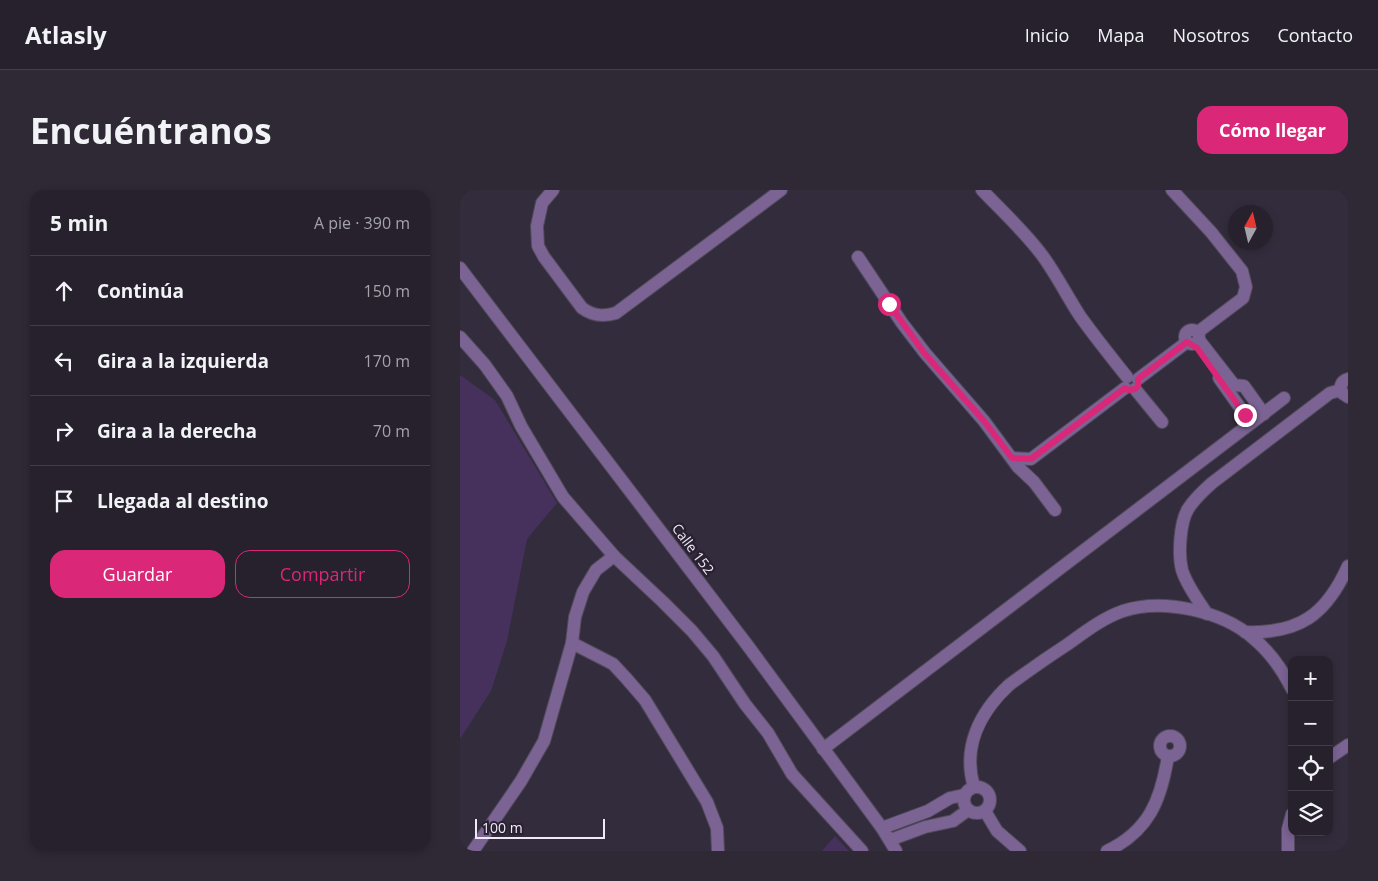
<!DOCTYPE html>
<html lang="es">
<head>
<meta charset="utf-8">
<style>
  body { margin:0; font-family:"Open Sans",sans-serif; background:#2e2935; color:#f1f3f6 }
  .controls { position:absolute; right:15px; bottom:15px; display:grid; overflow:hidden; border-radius:10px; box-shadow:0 2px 8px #0003 }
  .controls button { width:45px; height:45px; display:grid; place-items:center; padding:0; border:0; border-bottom:1px solid #423e49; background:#26212d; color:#f1f3f6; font:25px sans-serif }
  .compass { position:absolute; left:768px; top:15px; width:45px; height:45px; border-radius:50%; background:#26212d; box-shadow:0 2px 8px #0003; rotate:8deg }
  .scale { position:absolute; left:15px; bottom:12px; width:130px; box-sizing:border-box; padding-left:5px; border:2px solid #efeaf5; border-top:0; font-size:14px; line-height:18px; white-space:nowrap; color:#efeaf5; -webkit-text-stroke:4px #2a2232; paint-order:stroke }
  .stop { position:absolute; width:15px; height:15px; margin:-11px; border:4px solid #db2777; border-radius:50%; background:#fff }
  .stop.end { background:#db2777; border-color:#fff; box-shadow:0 1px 5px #0008 }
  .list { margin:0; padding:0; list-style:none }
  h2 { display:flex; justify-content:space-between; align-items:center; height:65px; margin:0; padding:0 20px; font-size:21px }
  h2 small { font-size:16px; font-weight:400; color:#a4a3aa }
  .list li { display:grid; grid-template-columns:32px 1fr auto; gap:15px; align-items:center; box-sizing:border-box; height:70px; padding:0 20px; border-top:1px solid #423e49 }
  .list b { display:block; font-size:19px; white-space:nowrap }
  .list em { font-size:16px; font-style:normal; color:#a4a3aa }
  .actions { display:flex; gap:10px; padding:15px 20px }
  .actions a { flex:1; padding:11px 0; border:1px solid #db2777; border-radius:15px; text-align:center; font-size:18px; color:#db2777 }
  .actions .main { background:#db2777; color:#fff }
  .icon { flex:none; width:28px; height:28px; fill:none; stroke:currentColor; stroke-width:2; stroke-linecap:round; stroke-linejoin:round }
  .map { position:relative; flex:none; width:888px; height:661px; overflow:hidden; border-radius:15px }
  header { display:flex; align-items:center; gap:30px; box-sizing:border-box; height:70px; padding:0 25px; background:#26212d; border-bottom:1px solid #423e49 }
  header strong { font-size:24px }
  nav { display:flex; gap:28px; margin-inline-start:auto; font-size:18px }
  .intro { display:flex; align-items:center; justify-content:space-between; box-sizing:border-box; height:120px; padding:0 30px }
  h1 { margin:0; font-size:35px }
  .button { padding:12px 22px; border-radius:15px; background:#db2777; color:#fff; font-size:18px; font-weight:700 }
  main { display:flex; gap:30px; padding:0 30px }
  aside { flex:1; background:#26212d; border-radius:15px; box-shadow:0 2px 8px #0003 }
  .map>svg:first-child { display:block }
  .green { fill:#46315c }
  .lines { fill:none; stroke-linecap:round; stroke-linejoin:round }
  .minor-casing { stroke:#514a5a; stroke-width:14 }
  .minor { stroke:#7b6394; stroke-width:12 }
  .route { stroke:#db2777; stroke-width:6 }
  .labels { text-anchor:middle; stroke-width:5; stroke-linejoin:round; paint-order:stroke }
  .street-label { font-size:14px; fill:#efeaf5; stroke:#2a2232 }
</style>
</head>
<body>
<header>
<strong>Atlasly</strong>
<nav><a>Inicio</a><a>Mapa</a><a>Nosotros</a><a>Contacto</a></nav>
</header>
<div class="intro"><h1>Encuéntranos</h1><a class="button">Cómo llegar</a></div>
<main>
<aside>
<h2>5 min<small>A pie · 390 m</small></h2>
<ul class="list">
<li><svg class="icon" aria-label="ahead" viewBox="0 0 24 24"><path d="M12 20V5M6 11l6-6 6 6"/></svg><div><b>Continúa</b></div><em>150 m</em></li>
<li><svg class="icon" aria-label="left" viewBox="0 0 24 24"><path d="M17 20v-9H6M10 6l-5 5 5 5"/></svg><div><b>Gira a la izquierda</b></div><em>170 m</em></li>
<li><svg class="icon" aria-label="right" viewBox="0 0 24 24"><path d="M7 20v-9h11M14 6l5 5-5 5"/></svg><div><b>Gira a la derecha</b></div><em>70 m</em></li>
<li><svg class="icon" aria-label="arrive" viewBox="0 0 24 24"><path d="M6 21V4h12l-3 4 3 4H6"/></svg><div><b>Llegada al destino</b></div></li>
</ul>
<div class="actions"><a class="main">Guardar</a><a>Compartir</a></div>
</aside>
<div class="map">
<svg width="888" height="661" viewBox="0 0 888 661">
  <rect width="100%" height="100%" fill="#332c3c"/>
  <g class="green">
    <path d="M0,185L35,210L97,313L67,349L47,451L31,501L0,549Z"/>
    <path d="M375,646L388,660L389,661H362Z"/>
  </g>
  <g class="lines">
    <defs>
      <g id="minor">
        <path d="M93,0L82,13L77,36L78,56L84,67L122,118C133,126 143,127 156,123L321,0"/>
        <path d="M522,0C542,21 564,41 582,65C596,84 607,106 620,126C635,147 651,167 667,187"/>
        <path d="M712,0L751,42L782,81L786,97L783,108L738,142"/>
        <path d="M398,67L442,133L465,163L524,231L558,277L574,292L595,320"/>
        <path d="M0,78L288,456L422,638L436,661"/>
        <circle cx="732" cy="147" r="7"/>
        <path d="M0,147L25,175L47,206L61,236L103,307L154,366L203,412L232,441L253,466L285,514L308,543L332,584L402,661"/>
        <path d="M739,150L774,195L784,196L804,224"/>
        <path d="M759,188L791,233"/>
        <path d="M678,189L727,152"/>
        <path d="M888,189C881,191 879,197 882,203L888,207"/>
        <path d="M675,199L702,232"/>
        <path d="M552,268L571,269L665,198"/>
        <path d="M747,424C738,410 727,396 722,380C718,364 720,332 728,319C735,308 743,301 752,293L870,203L881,200"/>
        <path d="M785,442C839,444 866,425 888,376"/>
        <path d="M112,453L153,474L166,488L185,510L247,612L257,638L258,661"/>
        <circle cx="710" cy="556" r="10"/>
        <path d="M363,559L824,208"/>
        <path d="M869,568L888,555"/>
        <circle cx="517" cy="610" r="13"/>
        <path d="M514,597C502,557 520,522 549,495C568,481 588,467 608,454C626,441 643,428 663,421C703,408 762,421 793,448C809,461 823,481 832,499"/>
        <path d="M525,621L537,641L560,661"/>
        <path d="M422,638L468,621L490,608L504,605"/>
        <path d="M430,650L465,637L493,631L508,620"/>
        <path d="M13,661L61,591L84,551L112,453L115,427L123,402L136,380L154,366"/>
        <path d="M647,661C689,641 701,610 708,566"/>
        <path d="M828,661V639L832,624"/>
      </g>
    </defs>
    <use href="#minor" class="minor-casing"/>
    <use href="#minor" class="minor"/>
  </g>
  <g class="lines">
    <path class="route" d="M429,114L465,164L524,231L552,268L571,269L665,198L668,200L675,199L678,196V189L727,152L737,158L785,225"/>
  </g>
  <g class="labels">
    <g class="street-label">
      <text transform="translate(233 359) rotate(53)" y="5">Calle 152</text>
    </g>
  </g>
</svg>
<div class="controls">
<button>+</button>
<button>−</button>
<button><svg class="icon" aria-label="locate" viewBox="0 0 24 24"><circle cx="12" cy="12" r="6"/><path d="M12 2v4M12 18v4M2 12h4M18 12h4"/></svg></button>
<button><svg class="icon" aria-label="layers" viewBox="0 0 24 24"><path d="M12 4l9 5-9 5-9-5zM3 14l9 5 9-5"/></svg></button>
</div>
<svg class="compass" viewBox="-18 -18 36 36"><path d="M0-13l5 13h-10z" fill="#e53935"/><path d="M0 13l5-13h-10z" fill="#a4a3aa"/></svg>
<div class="scale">100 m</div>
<div class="stop" style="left:429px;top:114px"></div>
<div class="stop end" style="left:785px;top:225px"></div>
</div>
</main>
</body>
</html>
